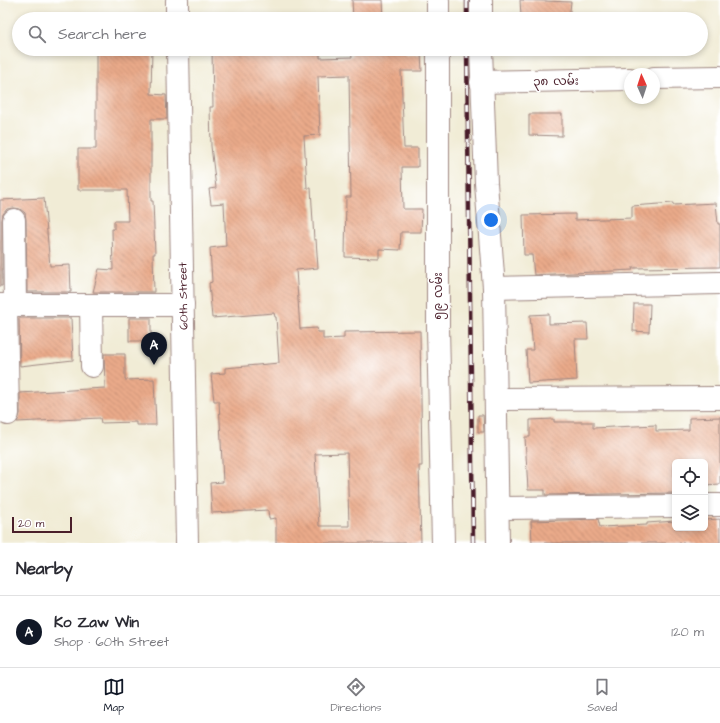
<!DOCTYPE html>
<html lang="en">
<head>
<meta charset="utf-8">
<style>
  body { margin:0; font-family:"Architects Daughter","Noto Sans Myanmar",sans-serif; background:#f7f7f7; color:#2b2b33 }
  .controls { position:absolute; right:12px; bottom:12px; display:grid; overflow:hidden; border-radius:6px; box-shadow:0 2px 6px #0003 }
  .controls button { width:36px; height:36px; display:grid; place-items:center; padding:0; border:0; border-bottom:1px solid #e1e1e2; background:#fff; color:#2b2b33; font:20px sans-serif }
  .compass { position:absolute; left:624px; top:68px; width:36px; height:36px; border-radius:50%; background:#fff; box-shadow:0 2px 6px #0003; rotate:357deg }
  .scale { position:absolute; left:12px; bottom:10px; width:60px; box-sizing:border-box; padding-left:4px; border:2px solid #4a1f2b; border-top:0; font-size:11px; line-height:14px; white-space:nowrap; color:#4a1f2b; -webkit-text-stroke:3px #fff; paint-order:stroke }
  .you { position:absolute; left:491px; top:220px; width:14px; height:14px; margin:-10px; border:3px solid #fff; border-radius:50%; background:#1a73e8; box-shadow:0 0 0 6px #1a73e833 }
  .badge { display:grid; place-items:center; width:26px; height:26px; border-radius:50%; background:#111827; color:#fff; font-size:13px; font-weight:700 }
  .pin { position:absolute; translate:-50% -33px; filter:drop-shadow(0 1px 2px #0008) }
  .pin::after { content:''; position:absolute; top:21px; width:14px; height:12px; background:inherit; clip-path:polygon(0 0,100% 0,50% 100%) }
  .list { margin:0; padding:0; list-style:none }
  h2 { display:flex; justify-content:space-between; align-items:center; height:52px; margin:0; padding:0 16px; font-size:17px }
  h2 small { font-size:13px; font-weight:400; color:#7c7c81 }
  .list li { display:grid; grid-template-columns:26px 1fr auto; gap:12px; align-items:center; box-sizing:border-box; height:72px; padding:0 16px; border-top:1px solid #e1e1e2 }
  .list b { display:block; font-size:15px; white-space:nowrap }
  .list p { margin:0; font-size:13px; white-space:nowrap; color:#7c7c81 }
  .list em { font-size:13px; font-style:normal; color:#7c7c81 }
  .icon { flex:none; width:22px; height:22px; fill:none; stroke:currentColor; stroke-width:2; stroke-linecap:round; stroke-linejoin:round }
  .map { position:relative; flex:none; width:720px; height:543px; overflow:hidden }
  .search { position:absolute; background:#fff; box-shadow:0 2px 6px #0003; left:12px; right:12px; top:12px; height:44px; display:flex; align-items:center; gap:10px; box-sizing:border-box; padding:0 14px; border-radius:22px; color:#7c7c81; font-size:15px }
  .sheet { height:124px; background:#fff }
  nav { display:flex; justify-content:space-around; align-items:center; box-sizing:border-box; height:56px; border-top:1px solid #e1e1e2; background:#fff; font-size:11px; color:#7c7c81 }
  nav a { display:grid; justify-items:center; gap:2px }
  nav .on { color:#111827 }
  .map>svg:first-child { display:block }
  .building { fill:url(#building-back-hatch); fill-rule:evenodd }
  .lines { fill:none; stroke-linecap:round; stroke-linejoin:round }
  .minor-casing { stroke:#9e8680; stroke-width:24 }
  .minor { stroke:#fff; stroke-width:22 }
  .rail-casing { stroke:#4a1f2b; stroke-width:4.5 }
  .rail { stroke:#fff; stroke-width:3; stroke-dasharray:9; stroke-linecap:butt }
  .labels { text-anchor:middle; stroke-width:3; stroke-linejoin:round; paint-order:stroke }
  .street-label { font-size:12px; fill:#4a1f2b; stroke:#fff }
</style>
</head>
<body>
<div class="map">
<svg width="720" height="543" viewBox="0 0 720 543">
  <defs>
    <pattern id="building-back-hatch" width="6" height="6" patternUnits="userSpaceOnUse"><rect width="6" height="6" fill="#eaaa8a"/><path d="M-1 5l2 2M0 0l6 6M5-1l2 2" fill="none" stroke="#c08a71"/></pattern>
  </defs>
  <rect width="100%" height="100%" fill="#fff"/>
  <filter id="ink" filterUnits="userSpaceOnUse"><feTurbulence type="fractalNoise" baseFrequency=".025" numOctaves="2"/><feDisplacementMap in="SourceGraphic" scale="8" xChannelSelector="R" yChannelSelector="G"/><feConvolveMatrix kernelMatrix="1 2 1 2 8 2 1 2 1" color-interpolation-filters="sRGB"/></filter>
  <filter id="wash" filterUnits="userSpaceOnUse"><feTurbulence type="fractalNoise" baseFrequency=".012" numOctaves="4" result="noise"/><feDisplacementMap in="SourceGraphic" scale="16" xChannelSelector="R" yChannelSelector="G"/><feGaussianBlur stdDeviation="0.9" result="paint"/><feColorMatrix in="noise" values="0 0 0 0 0 0 0 0 0 0 0 0 0 0 0 0 0 1.4 0 .05"/><feComposite in="paint" operator="in"/></filter>
  <g filter="url(#wash)">
    <rect width="100%" height="100%" fill="#f1ecd6"/>
    <g id="blocks">
      <g class="building">
        <path d="M352,0H382L383,19H353Z"/>
        <path d="M520,0L571,2L569,19H523V16H521Z"/>
        <path d="M96,49H152L151,94L166,95L167,119H151V201H153L155,254H153L154,292H93L99,269L113,270L112,229H114V221H128L127,190H78V149H96Z"/>
        <path d="M212,49H320V58L352,57L351,49H405L406,55L421,54L422,71H401L404,148H418V167H402L403,209H422L421,232H401L400,250L379,249V258L345,257L346,197H351L349,75L318,76L320,135L304,136L307,188H311L314,240L316,239L318,268L296,270L300,329L317,328L318,332H323V339L344,338V332L420,331L422,466H419L421,543H276V518L269,519L268,510L212,513L210,483L223,482L219,401H214L211,374L225,373V368L279,363L276,317H275L274,313L212,318L209,283L212,282L210,248L226,246L224,203L211,204L209,189L216,188L211,146L210,107H213ZM347,453L349,526H319L315,454Z"/>
        <path d="M529,114H562V136L529,135Z"/>
        <path d="M44,198L50,266L70,265L71,292H27L26,220L25,213L20,209L14,208L7,209L3,214L2,220V286H0V200Z"/>
        <path d="M673,203V205L716,203L718,224H720V267L632,268L633,270L534,275L532,255H524L523,215L575,214V220L632,218V206Z"/>
        <path d="M634,304H650L649,332L633,331Z"/>
        <path d="M549,314V324L587,323L588,339H575L577,380L528,383L526,350H533L530,315Z"/>
        <path d="M19,318H71L73,360L20,366Z"/>
        <rect x="129" y="318" width="22" height="23"/>
        <path d="M104,354H125V380L154,379L156,425H136V422L101,423L100,418L17,422L20,414V393L105,388Z"/>
        <path d="M478,415H483L484,432H478Z"/>
        <path d="M720,417V484L705,485V462H674V493L545,495V490H528L525,437H530V420L554,419V422H593V428L656,425V431L689,430V418Z"/>
        <path d="M598,519L600,527L647,525V523L675,521V528H705V520L720,519V543H532L531,521Z"/>
      </g>
    </g>
  </g>
  <g filter="url(#ink)">
    <use href="#blocks" fill-opacity="0" stroke="#9e8680" stroke-width="1"/>
    <g class="lines">
      <defs>
        <g id="minor">
          <path d="M177,0V19"/>
          <path d="M438,0V19"/>
          <path d="M481,0V19"/>
          <path d="M178,49L187,543"/>
          <path d="M438,49V328L443,543"/>
          <path d="M481,49L486,183L494,288L498,543"/>
          <path d="M654,78L720,77"/>
          <path d="M481,82L630,79"/>
          <path d="M14,220L15,305"/>
          <path d="M494,288L720,283"/>
          <path d="M0,305H183"/>
          <path d="M6,305L8,414"/>
          <path d="M91,305L92,366"/>
          <path d="M497,399L720,398"/>
          <path d="M705,505H720"/>
          <path d="M498,508L675,506"/>
        </g>
      </defs>
      <use href="#minor" class="minor-casing"/>
      <use href="#minor" class="minor"/>
      <defs>
        <g id="rail">
          <path d="M467,0V19"/>
          <path d="M467,49L473,543"/>
        </g>
      </defs>
      <use href="#rail" class="rail-casing"/>
      <use href="#rail" class="rail"/>
    </g>
  </g>
  <g class="labels">
    <g class="street-label">
      <text transform="translate(556 81) rotate(-1)" y="4">၃၈ လမ်း</text>
      <text transform="translate(183 296) rotate(-91)" y="4">60th Street</text>
      <text transform="translate(438 296) rotate(-90)" y="4">၅၉ လမ်း</text>
    </g>
  </g>
</svg>
<div class="controls">
<button><svg class="icon" aria-label="locate" viewBox="0 0 24 24"><circle cx="12" cy="12" r="6"/><path d="M12 2v4M12 18v4M2 12h4M18 12h4"/></svg></button>
<button><svg class="icon" aria-label="layers" viewBox="0 0 24 24"><path d="M12 4l9 5-9 5-9-5zM3 14l9 5 9-5"/></svg></button>
</div>
<svg class="compass" viewBox="-18 -18 36 36"><path d="M0-13l5 13h-10z" fill="#e53935"/><path d="M0 13l5-13h-10z" fill="#7c7c81"/></svg>
<div class="scale">20 m</div>
<div class="you"></div>
<div class="pin badge" style="left:154px;top:365px">A</div>
<div class="search"><svg class="icon" aria-label="search" viewBox="0 0 24 24"><circle cx="10" cy="10" r="6"/><path d="M15 15l6 6"/></svg>Search here</div>
</div>
<section class="sheet">
<h2>Nearby<small></small></h2>
<ul class="list">
<li><span class="badge">A</span><div><b>Ko Zaw Win</b><p>Shop · 60th Street</p></div><em>120 m</em></li>
</ul>
</section>
<nav>
<a class="on"><svg class="icon" aria-label="map" viewBox="0 0 24 24"><path d="M3 6l6-2 6 2 6-2v14l-6 2-6-2-6 2zM9 4v14M15 6v14"/></svg>Map</a>
<a><svg class="icon" aria-label="directions" viewBox="0 0 24 24"><path d="M12 3l9 9-9 9-9-9zM9 14v-3h6M13 9l2 2-2 2"/></svg>Directions</a>
<a><svg class="icon" aria-label="saved" viewBox="0 0 24 24"><path d="M7 4h10v16l-5-4-5 4z"/></svg>Saved</a>
</nav>
</body>
</html>
